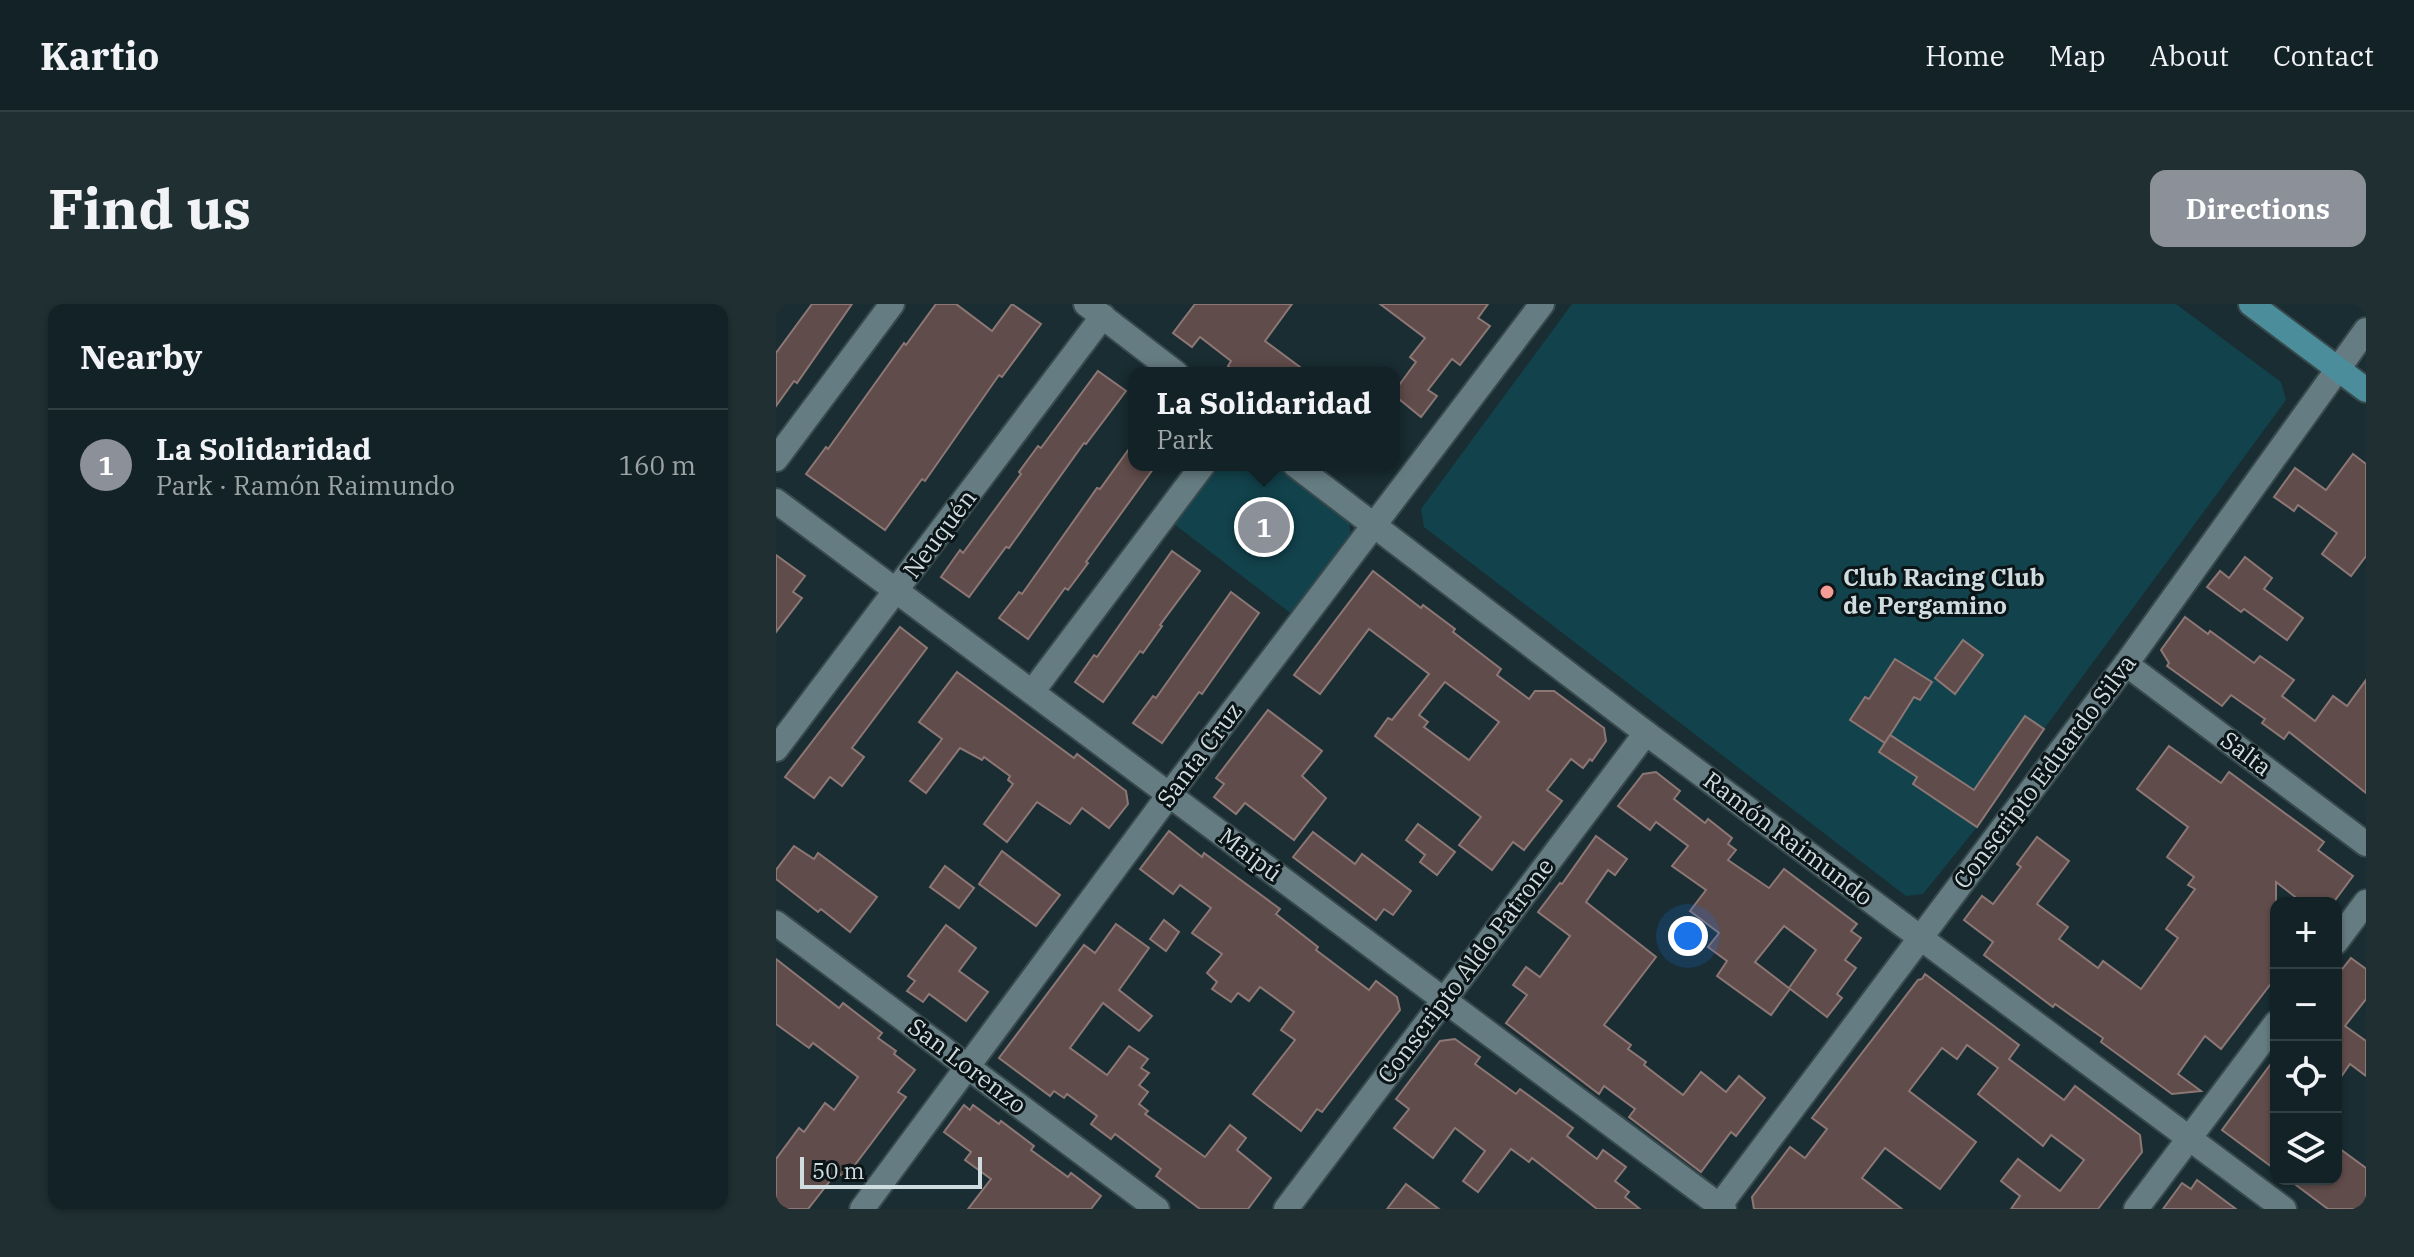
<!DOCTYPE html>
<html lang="en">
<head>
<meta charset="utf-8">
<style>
  body { margin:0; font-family:"IBM Plex Serif",serif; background:#202f32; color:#f1f3f6 }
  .controls { position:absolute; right:24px; bottom:24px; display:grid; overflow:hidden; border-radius:16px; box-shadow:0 2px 6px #0004 }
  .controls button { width:72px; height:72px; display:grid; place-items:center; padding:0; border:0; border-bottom:2px solid #323f43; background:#132226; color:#f1f3f6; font:40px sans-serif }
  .scale { position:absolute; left:24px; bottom:20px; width:182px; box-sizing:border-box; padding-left:8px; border:4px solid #d0dde0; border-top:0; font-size:22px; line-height:28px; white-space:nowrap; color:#d0dde0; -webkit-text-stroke:6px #0b1416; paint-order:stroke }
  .you { position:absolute; left:912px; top:632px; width:28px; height:28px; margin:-20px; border:6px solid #fff; border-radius:50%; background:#1a73e8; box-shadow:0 0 0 12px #1a73e833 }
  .badge { display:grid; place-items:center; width:52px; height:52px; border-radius:50%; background:#8c9099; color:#fff; font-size:26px; font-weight:700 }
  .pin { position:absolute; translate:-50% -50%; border:4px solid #fff; box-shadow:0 2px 8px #0006 }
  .popup { position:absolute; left:352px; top:63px; width:272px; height:104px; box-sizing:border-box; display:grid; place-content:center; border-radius:16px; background:#132226; filter:drop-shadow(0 2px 6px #0005); font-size:26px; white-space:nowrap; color:#9da4a7 }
  .popup b { font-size:30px; color:#f1f3f6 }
  .popup::after { content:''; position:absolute; left:50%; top:100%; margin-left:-16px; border:16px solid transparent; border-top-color:#132226 }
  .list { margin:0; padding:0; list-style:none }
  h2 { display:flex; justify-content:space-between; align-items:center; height:104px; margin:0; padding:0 32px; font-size:34px }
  h2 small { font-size:26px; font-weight:400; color:#9da4a7 }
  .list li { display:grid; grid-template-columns:52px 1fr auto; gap:24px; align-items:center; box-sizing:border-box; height:112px; padding:0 32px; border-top:2px solid #323f43 }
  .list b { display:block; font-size:30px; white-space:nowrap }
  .list p { margin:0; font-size:26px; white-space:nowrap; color:#9da4a7 }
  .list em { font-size:26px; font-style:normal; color:#9da4a7 }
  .icon { flex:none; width:44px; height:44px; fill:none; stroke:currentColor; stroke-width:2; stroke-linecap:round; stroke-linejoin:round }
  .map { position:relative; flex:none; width:1590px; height:905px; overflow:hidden; border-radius:16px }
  header { display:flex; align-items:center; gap:48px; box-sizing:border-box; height:112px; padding:0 40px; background:#132226; border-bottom:2px solid #323f43 }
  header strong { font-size:38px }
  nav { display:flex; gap:44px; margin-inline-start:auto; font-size:28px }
  .intro { display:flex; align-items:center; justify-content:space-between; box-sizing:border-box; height:192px; padding:0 48px }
  h1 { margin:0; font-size:56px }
  .button { padding:20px 36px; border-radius:16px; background:#8c9099; color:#fff; font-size:28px; font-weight:700 }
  main { display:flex; gap:48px; padding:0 48px }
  aside { flex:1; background:#132226; border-radius:16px; box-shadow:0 2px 6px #0004 }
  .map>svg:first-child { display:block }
  .green { fill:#12424c }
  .building { fill:#604c4b; stroke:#8d7775; stroke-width:2; fill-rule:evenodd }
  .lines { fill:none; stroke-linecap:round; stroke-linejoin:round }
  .minor-casing { stroke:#38494d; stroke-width:28 }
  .major-casing { stroke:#38494d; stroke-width:28 }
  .minor { stroke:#657c82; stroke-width:24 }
  .major { stroke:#4c8d9c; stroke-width:24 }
  .poi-dot { fill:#f59c96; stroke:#0b1416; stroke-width:3 }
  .labels { text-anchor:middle; stroke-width:6; stroke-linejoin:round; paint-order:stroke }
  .street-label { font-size:24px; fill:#d0dde0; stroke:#0b1416 }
  .poi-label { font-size:24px; font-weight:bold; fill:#d0dde0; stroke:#0b1416; text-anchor:start }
</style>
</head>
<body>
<header>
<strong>Kartio</strong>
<nav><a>Home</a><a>Map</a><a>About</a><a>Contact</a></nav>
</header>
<div class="intro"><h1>Find us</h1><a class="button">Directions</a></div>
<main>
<aside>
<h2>Nearby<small></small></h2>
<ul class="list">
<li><span class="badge">1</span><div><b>La Solidaridad</b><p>Park · Ramón Raimundo</p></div><em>160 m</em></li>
</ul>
</aside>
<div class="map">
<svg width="1590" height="905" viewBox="0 0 1590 905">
  <rect width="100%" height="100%" fill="#192d32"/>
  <g class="green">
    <path d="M796,0H1400L1505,78L1510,96L1268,425L1249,412L1198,486L1153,456L1137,480L1201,523L1147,590L1130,592L648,223L645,205Z"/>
    <path d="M442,161H502L573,217L575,233L517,311L398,220Z"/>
  </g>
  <g class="building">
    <path d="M36,0H76L21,79L18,77L0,102V49Z"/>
    <path d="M160,0H180L216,27L236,0L265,20L226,73L223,71L149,177L146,175L109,226L30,170L50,143L52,145L128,39L130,41Z"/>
    <path d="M419,0H516L489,37L532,69H461L452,62L455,57L424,33L416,43L397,29Z"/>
    <path d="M604,0H712L702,14L714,22L684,61L676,55L652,86L661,92L645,113L618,91V88L640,58L634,53L649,34Z"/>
    <path d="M322,67L350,87L310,140L308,139L233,244L230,243L193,293L165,273L184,246L187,249L245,170L243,168L262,142L265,144Z"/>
    <path d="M358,138V161H380L310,258L312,259L292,286L289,284L252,335L223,314L243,288L246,290L321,184L324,185Z"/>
    <path d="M1577,150L1590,160V252L1575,272L1546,250L1561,229L1522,201L1518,207L1498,193L1519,164L1550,186Z"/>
    <path d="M396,247L424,267L384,321L386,322L367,349L364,347L327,398L299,378L318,351L321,353Z"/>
    <path d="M0,251L29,272L17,288L26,294L0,328Z"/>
    <path d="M1469,253L1496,274L1488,285L1527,314L1511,336L1468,305L1465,308L1431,283L1444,267L1453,274Z"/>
    <path d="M597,267L645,304L647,301L679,325L677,328L725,365L721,371L753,395L759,387H778L828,424L830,437L816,457L814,455L807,464L795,455L771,486L786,497L748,546L737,538L716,566L683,541L705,513L599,432L612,414L616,416L653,370L593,325L544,390L518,371ZM669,378L723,418L693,456L648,423L652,418L643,411Z"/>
    <path d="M455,288L483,309L426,390L423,388L386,439L357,419L377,392L380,394Z"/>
    <path d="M1409,313L1432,330L1434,327L1478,359L1484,352L1518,376L1506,392L1539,417L1557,392L1571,402L1590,376V489L1513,428L1508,435L1486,419L1489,415L1455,391L1446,402L1391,362L1393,359L1385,346Z"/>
    <path d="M124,323L151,344L76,444L88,453L66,482L54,473L38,494L9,473Z"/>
    <path d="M1187,336L1207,351L1179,390L1159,374Z"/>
    <path d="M1119,355L1156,378L1144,396L1138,393L1109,439L1074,416L1089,393L1093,395Z"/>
    <path d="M181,368L298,454L301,450L350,487L352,500L333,524L306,504L294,520L261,498L231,538L208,520L237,480L232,476L234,472L208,453L206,456L184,444L150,489L134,477L166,435L143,418Z"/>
    <path d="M492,406L546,447L526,472L550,494L518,536L469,499L460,510L438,493L448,480L440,474Z"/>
    <path d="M1249,412L1268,425L1201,523L1137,480L1141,473L1103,448L1114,431L1198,486Z"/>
    <path d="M1393,442L1445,479L1453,468L1548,538L1542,546L1577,572L1557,599H1527L1500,578V673L1445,745L1429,732L1402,770L1425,787L1396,790L1325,738L1327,734L1279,700L1277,703L1208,651L1217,638L1188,616L1206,592L1217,600L1245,563L1241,560L1261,533L1293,557L1261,600L1292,623L1283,635L1322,664L1327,657L1365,685L1402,634L1390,625L1419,585L1412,581L1418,573L1391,553L1412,523L1361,485Z"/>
    <path d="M880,468L904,487L898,495L929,519L932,515L956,534L952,540L960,546L952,556L993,584L1008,565L1081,620L1075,627L1085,634L1069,656L1080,664L1061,690L1066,694L1051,713L1013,684L1040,646L1008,622L979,658L1014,685L995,711L941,672L951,657L932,643L943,629L914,607L930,586L896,562L912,542L880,518L874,526L842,502L867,470Z"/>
    <path d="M642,520L679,548L661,571L644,558L649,551L630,536Z"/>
    <path d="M393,527L426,553L428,549L504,605L500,610L542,643L540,646L593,686L600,677L621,693L624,706L546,808L541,805L525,827L477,790L519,736L505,726L518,708L484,683L473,697L462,689L455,698L436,685L441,678L431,669L446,650L416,629L435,604L404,581L397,590L364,565Z"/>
    <path d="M537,528L579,560L586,550L635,587L617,611L608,605L600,616L517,553Z"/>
    <path d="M820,532L851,555L839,571L832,566L810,598L880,653L828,721L855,741L852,745L870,758L868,761L907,791L925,768L950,788L963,772L989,794L960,832L955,828L925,868L853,813L859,805L828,782L823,790L730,719L751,691L737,681L750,663L764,673L794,632L762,608L784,579L786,580Z"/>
    <path d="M18,542L38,555L42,549L101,593L74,628L45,605L42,608L0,575V566Z"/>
    <path d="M226,547L284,591L260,622L203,580Z"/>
    <path d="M169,562L198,584L183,604L154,583Z"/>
    <path d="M388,616L403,628L390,647L374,635Z"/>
    <path d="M340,620L373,644L343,686L376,712L363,727L327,699L294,744L331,771L353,742L372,755L365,764L373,769L363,781L372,788L363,800L372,807L369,810L429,853L454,821L470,834L461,846L495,874L472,905H424L380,872L385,865L339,830L335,835L315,820L321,812L291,790L288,794L278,787L274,792L223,754L308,641L319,649Z"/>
    <path d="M170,621L200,644L183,667L212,688L190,717L153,690L147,698L131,687L139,677L132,672Z"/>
    <path d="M1575,654L1590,665V695L1569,722L1590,737V772L1574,760L1560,780V673Z"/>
    <path d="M0,655L63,704L67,699L106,729L102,734L120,747L118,750L139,766L122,788L130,793L109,821L69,874L61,868L32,905H0V855L23,824L28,828L49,799L58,806L82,773L37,739L33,744L0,720Z"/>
    <path d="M1149,670L1243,741L1233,755L1288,796L1299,782L1364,831L1366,848L1322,905H1235L1244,892L1225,877L1242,855L1284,887L1308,856L1275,831L1267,842L1202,790L1222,764L1191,741L1181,755L1166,744L1133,787L1200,838L1164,885L1109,844L1086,874L1126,905H978L976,893L1014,843L1029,854L1051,825L1036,814L1142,676L1146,675Z"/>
    <path d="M679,735L704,753L699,760L740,790L744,785L797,824L791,832L821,855L827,846L850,863L839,877L853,888L849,893L864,905H821L756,854L753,858L735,845L702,888L687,877L709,847L679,824L657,854L618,824L633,805L620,795L664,737Z"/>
    <path d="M1500,753V866L1446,826Z"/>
    <path d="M188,801L194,806L197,801L223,820L225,817L258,842L255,846L292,873L295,869L325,892L315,905H192L215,875L189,856L195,848L168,828Z"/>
    <path d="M1560,842L1590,864V905H1552L1512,875H1560Z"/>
    <path d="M1421,876L1460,905H1387L1406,879L1415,885Z"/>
    <path d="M630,880L663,905H611Z"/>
  </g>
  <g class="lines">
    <defs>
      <g id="minor">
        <path d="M310,0L400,69"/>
        <path d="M0,155L116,0"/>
        <path d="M519,161L870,429L1508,905"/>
        <path d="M0,197L948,905"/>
        <path d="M1350,360L1590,540"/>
        <path d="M256,388L427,161"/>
        <path d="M0,445L327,12"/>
        <path d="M0,619L381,905"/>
        <path d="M1560,638L1590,598"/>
        <path d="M86,905L393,491L766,0"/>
        <path d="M510,905L870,429"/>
        <path d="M941,905L1350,360L1590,26"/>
        <path d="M1360,905L1500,719"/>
      </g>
      <path id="major" d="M1475,0L1590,86"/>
    </defs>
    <use href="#minor" class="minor-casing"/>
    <use href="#major" class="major-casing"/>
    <use href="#minor" class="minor"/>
    <use href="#major" class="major"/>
  </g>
  <circle class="poi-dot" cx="1051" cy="288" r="8"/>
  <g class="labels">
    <g class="street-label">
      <text transform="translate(164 230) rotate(-53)" y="8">Neuquén</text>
      <text transform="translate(1470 450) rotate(37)" y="8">Salta</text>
      <text transform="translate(424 451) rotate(-53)" y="8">Santa Cruz</text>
      <text transform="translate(1269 468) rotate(-53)" y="8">Conscripto Eduardo Silva</text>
      <text transform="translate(1012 535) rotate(37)" y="8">Ramón Raimundo</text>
      <text transform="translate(474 551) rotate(37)" y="8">Maipú</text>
      <text transform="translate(690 667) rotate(-53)" y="8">Conscripto Aldo Patrone</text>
      <text transform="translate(191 762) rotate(37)" y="8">San Lorenzo</text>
    </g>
    <g class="poi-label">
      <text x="1067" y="282">Club Racing Club<tspan x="1067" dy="28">de Pergamino</tspan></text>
    </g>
  </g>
</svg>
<div class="controls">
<button>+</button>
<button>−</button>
<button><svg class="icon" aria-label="locate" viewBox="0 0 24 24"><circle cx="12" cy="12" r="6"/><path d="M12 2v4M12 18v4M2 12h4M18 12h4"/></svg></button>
<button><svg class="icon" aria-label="layers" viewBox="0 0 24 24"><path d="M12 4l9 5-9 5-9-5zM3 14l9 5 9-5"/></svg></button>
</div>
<div class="scale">50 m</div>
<div class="you"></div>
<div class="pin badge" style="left:488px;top:223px">1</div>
<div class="popup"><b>La Solidaridad</b>Park</div>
</div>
</main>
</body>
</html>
